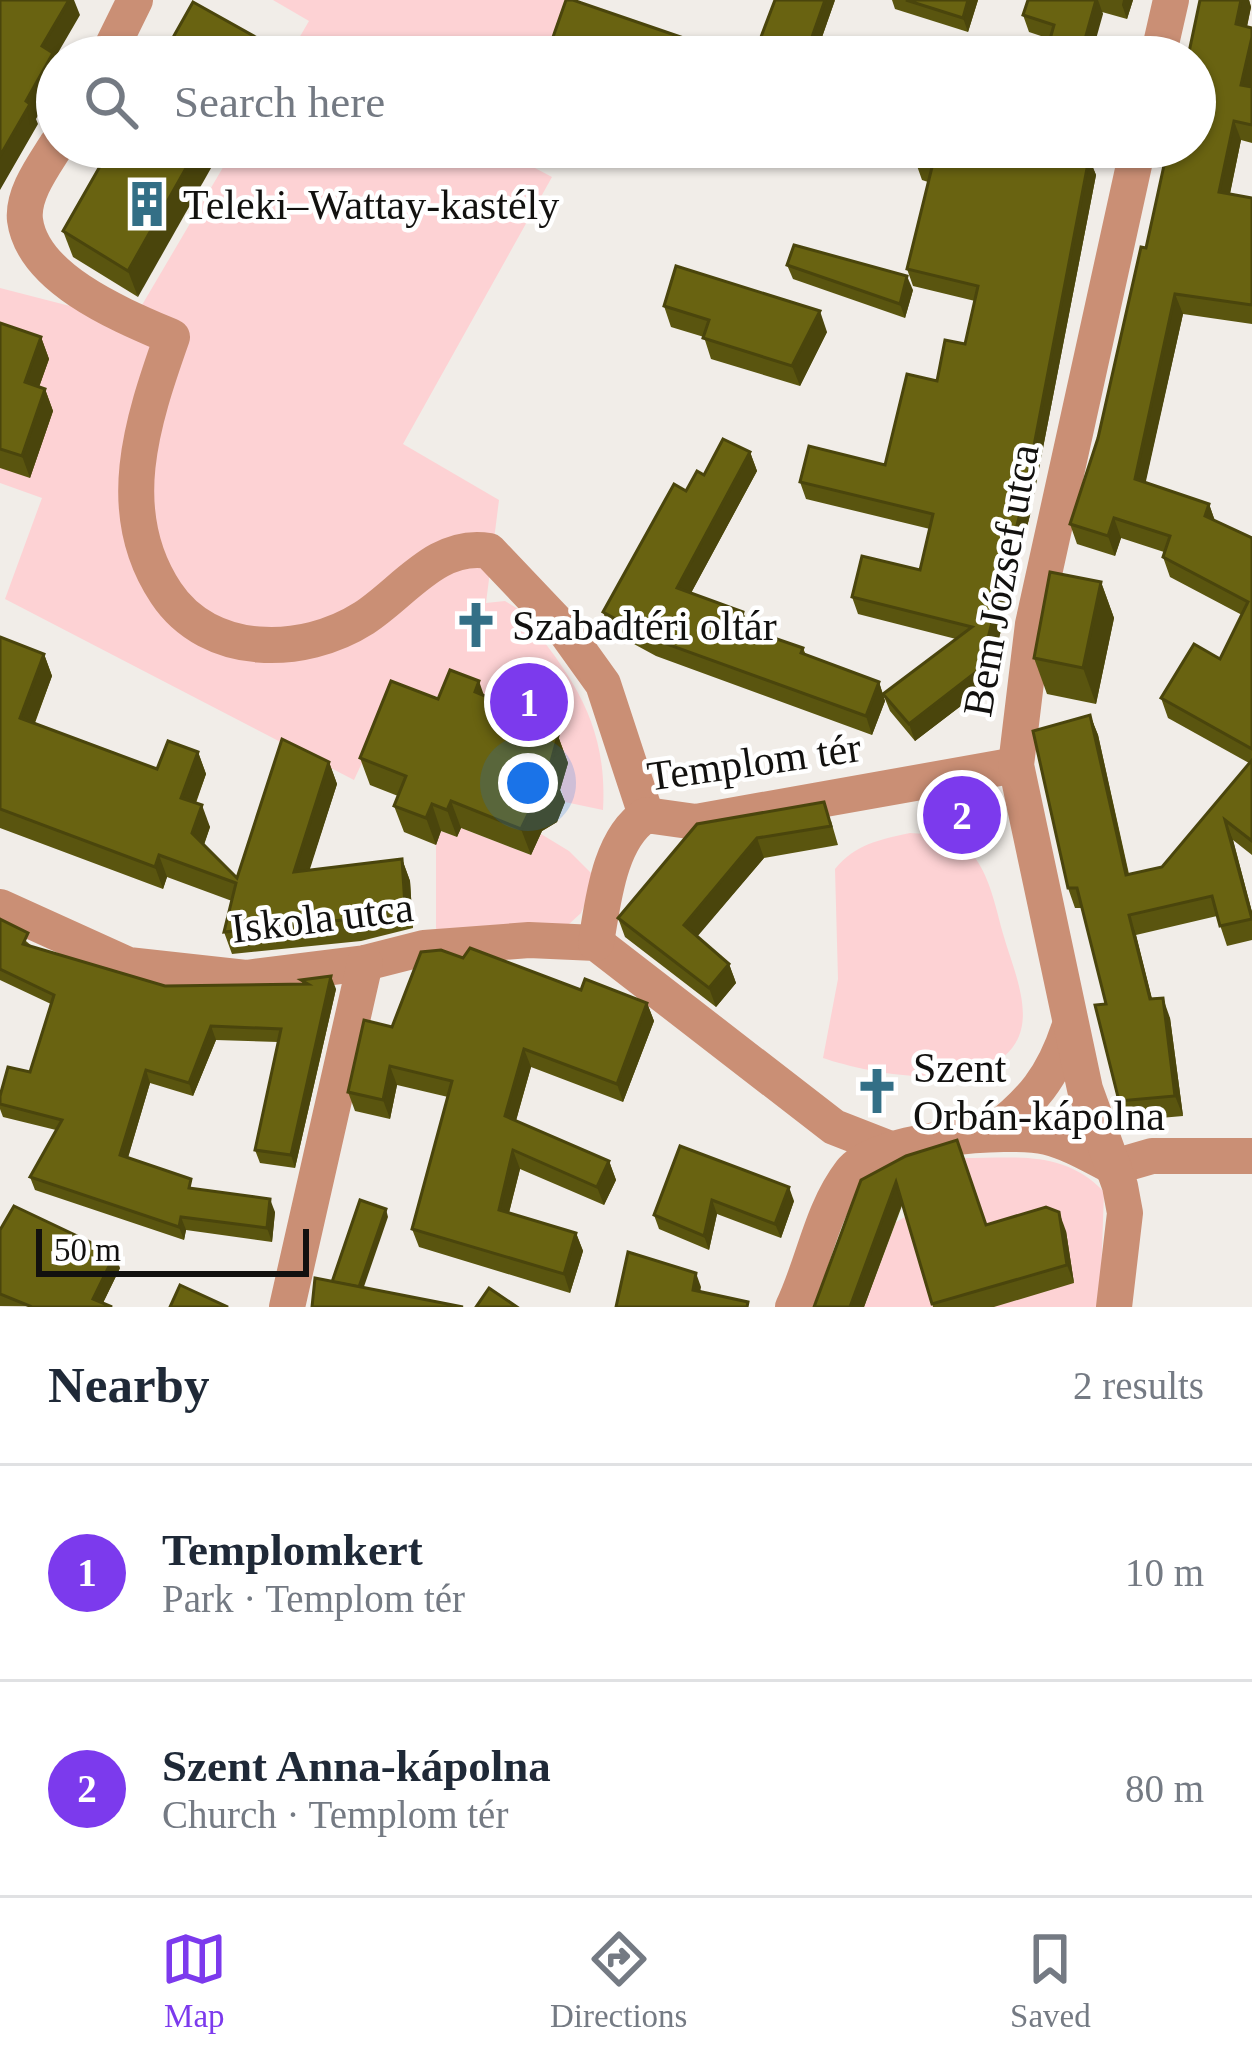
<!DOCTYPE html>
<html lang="en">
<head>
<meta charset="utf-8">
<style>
  body { margin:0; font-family:Georgia,serif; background:#f2f2f3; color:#1f2937 }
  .scale { position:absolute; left:36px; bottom:30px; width:273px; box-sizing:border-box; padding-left:12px; border:6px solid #12110f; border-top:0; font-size:33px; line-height:42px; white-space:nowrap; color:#12110f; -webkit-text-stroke:9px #fff; paint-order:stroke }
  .you { position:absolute; left:528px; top:783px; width:42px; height:42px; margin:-30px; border:9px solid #fff; border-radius:50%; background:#1a73e8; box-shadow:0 0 0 18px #1a73e833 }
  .badge { display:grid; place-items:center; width:78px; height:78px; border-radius:50%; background:#7c3aed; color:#fff; font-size:39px; font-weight:700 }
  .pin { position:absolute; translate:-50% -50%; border:6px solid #fff; box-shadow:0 3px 12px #0006 }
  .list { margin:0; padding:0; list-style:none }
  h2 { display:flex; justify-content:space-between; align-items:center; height:156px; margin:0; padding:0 48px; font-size:51px }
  h2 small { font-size:39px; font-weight:400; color:#747a83 }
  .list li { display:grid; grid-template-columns:78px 1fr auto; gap:36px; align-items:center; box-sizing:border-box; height:216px; padding:0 48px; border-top:3px solid #e0e1e3 }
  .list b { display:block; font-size:45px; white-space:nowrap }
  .list p { margin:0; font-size:39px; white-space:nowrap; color:#747a83 }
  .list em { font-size:39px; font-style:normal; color:#747a83 }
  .icon { flex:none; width:66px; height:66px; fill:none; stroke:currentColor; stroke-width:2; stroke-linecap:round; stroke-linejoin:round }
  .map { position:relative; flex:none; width:1252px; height:1307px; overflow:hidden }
  .search { position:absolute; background:#fff; box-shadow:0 3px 9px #0004; left:36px; right:36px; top:36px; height:132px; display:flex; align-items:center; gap:30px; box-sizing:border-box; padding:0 42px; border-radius:66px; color:#747a83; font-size:45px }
  .sheet { height:588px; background:#fff }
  nav { display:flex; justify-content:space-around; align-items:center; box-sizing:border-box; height:168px; border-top:3px solid #e0e1e3; background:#fff; font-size:33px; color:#747a83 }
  nav a { display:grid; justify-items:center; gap:6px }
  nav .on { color:#7c3aed }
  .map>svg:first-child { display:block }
  .green { fill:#fdd2d4 }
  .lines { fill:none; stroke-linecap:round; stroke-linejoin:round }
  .minor { stroke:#ca8f75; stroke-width:36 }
  .wall { fill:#5a550f }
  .shaded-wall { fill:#4a450c }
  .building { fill:#696311; stroke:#4a450c; stroke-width:3 }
  .labels { text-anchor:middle; stroke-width:9; stroke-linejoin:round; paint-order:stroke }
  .poi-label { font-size:42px; fill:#12110f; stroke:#fff; text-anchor:start }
  .street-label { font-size:42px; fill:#12110f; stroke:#fff }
</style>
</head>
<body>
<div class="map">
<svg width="1252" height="1307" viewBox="0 0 1252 1307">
  <rect width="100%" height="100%" fill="#f1ede8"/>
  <g class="green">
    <path d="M273,0H573L553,57H288L309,21Z"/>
    <path d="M235,147H522L518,159L552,177L403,444L499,500L486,603L505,601L518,609C571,674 608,722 603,810L565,802L560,786L460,696H427L398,685L354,780L5,599L42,498L0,483V288L132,322Z"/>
    <path d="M461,828L531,855L541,834L569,851L596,878L581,913L568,925L436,932V845L441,831L457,837Z"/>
    <path d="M910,833C931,834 954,836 970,852C990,873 996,910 1004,937C1012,965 1031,1007 1019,1036C993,1099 870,1074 823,1058L838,979L835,869C856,844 878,840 910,833Z"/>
    <path d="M964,1158C1016,1158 1065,1150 1104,1192L1100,1307H864L896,1222L921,1208L978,1201Z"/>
  </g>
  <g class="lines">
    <g class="minor">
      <path d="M107,57L135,0"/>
      <path d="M1158,57L1171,0"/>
      <path d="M57,144C44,165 22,194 25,220C33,280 123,316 172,337C142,422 112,512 166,593C209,658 303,657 364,618C404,592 437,542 489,551L565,631L603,684L646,815"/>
      <path d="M0,907L128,965L246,978L365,963L424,948L529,940L596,943L834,1127L893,1150"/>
      <path d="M596,943C603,902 609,839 646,815L696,822L1016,765"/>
      <path d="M992,1133C1032,1102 1053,1077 1069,1028"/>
      <path d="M1114,1167L1152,1156H1252"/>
      <path d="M287,1307L365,963"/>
      <path d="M793,1307C814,1263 821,1211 851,1172C876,1139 1008,1128 1047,1137C1071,1143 1092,1156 1114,1167"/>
      <path d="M1114,1307L1125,1213L1120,1186L1085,1089L1016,765L1033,624L1138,147"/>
    </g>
  </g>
  <g class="wall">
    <path d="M835,0L815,57H759L756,50Z"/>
    <path d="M892,0H978L968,32L895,9Z"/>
    <path d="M1028,0H1133L1127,19L1102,12L1103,14L1050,39L1029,32L1023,15Z"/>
    <path d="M1200,0H1249L1251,7L1247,27L1252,28V143L1241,140L1230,194L1252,198V324L1183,314L1145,483L1209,504L1215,521L1252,538V855L1233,840L1252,912V940L1227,946L1217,916L1136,935L1152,999L1170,1018L1183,1116L1126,1121L1119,1101L1106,1004L1082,908H1075L1068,888L1090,715L1098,735L1129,874L1162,867L1249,763L1168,718L1161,698L1220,659L1242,615L1170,577L1163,557L1164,552L1121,538L1115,556L1077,544L1070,524L1098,438L1146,248Z"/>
    <path d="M111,147L138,297L73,257L63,231Z"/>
    <path d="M598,147H640L635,160Z"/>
    <path d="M1064,152L1089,158L1096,175L1030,515L987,686L915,741L890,711L883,694L956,639L858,614L852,597L920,570L930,529L806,499L800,482L885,465L937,381L965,344L975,301L913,286L907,269L928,182L922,180L916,163Z"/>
    <path d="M787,265L913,290L905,318L793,279Z"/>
    <path d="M664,306L827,332L800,386L711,359L704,337L671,327Z"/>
    <path d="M0,323L41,337L49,359L39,387L45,389L53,411L30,478L0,468Z"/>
    <path d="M750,452L757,471L691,593L743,612L750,630L803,648L806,655L879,682L885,701L872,735L656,656L610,631L603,612L686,491L704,475Z"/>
    <path d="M1101,582L1114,618L1096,704L1047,694L1034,658Z"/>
    <path d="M0,637L44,654L52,676L35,723L157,769L198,752L206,774L196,803L210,827L204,845L237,878L329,762L337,784L309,870L402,859L410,881L413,928L361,941L232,954L224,932L232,901L167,877L163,889L0,828Z"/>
    <path d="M484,696L494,711L558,736L568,763L560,790L565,802L557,822L542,831L531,855L461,828L457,837L441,831L436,845L404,832L394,806L398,796L370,785L360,758L438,699Z"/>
    <path d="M831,821L838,845L764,858L697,936L729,964L736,983L716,1007L625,937L618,918L697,824Z"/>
    <path d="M0,919L33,947L165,986L303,984L301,980L336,989L295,1168L260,1163L255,1150L278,1042L216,1040L193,1096L150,1083L128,1157L195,1189L275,1212L272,1242L186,1230L184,1240L35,1190L30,1177L56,1130L3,1117L0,1109V1096L30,1072L51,1004L0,980Z"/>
    <path d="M463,958L581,990L647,1003L654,1021L623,1102L531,1067L516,1121L609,1161L616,1180L604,1205L520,1169L509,1213L576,1233L583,1251L570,1293L419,1247L412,1229L448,1097L397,1085L390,1119L355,1111L348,1092L392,1027Z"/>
    <path d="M680,1146L794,1201L781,1238L717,1214L709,1250L659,1229L654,1215Z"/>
    <path d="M861,1180L986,1224L1066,1231L1074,1283L994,1307H933L903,1203L864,1307H814Z"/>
    <path d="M0,1230L120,1268L103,1303L112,1307L0,1306Z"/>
  </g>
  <g class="shaded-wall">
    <path d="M69,0H74L80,15L55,58L57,81L36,119L38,124L0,190V156L26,101L42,46Z"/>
    <path d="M825,0H835L815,57H805Z"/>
    <path d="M968,0H978L968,32L963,18Z"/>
    <path d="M1096,0H1098L1103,14L1091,57H1080Z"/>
    <path d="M1123,0H1133L1127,19L1122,5Z"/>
    <path d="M1241,0H1249L1251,7L1243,44L1236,24Z"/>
    <path d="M1252,37V90L1241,85Z"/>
    <path d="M259,39L266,57H249Z"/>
    <path d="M701,44L705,57H696Z"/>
    <path d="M1234,121L1241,140L1226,212L1219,192Z"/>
    <path d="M198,147H223L138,297L128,271Z"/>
    <path d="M630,147H640L635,160Z"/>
    <path d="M1089,158L1096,175L1030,515L987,686L915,741L909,724L980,669Z"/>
    <path d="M907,276L913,290L905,318L900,304Z"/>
    <path d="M1175,294L1183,314L1142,499L1135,479Z"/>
    <path d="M820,311L827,332L800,386L792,366Z"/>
    <path d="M41,337L49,359L33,404L25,382Z"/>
    <path d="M45,389L53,411L30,478L22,456Z"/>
    <path d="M750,452L757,471L684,606L677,588Z"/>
    <path d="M1209,504L1216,524L1205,516Z"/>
    <path d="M1114,518L1121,538L1115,556L1108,536Z"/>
    <path d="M1101,582L1114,618L1096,704L1083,668Z"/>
    <path d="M743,612L750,631L739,626Z"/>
    <path d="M44,654L52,676L28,740L20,718Z"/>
    <path d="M479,681L487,704L490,698L499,725L475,692Z"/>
    <path d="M879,682L885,701L872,735L866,716Z"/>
    <path d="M1090,715L1098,735L1133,895L1126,875Z"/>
    <path d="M558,736L568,763L560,790L565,802L557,822L542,831L531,855L521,829L549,769Z"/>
    <path d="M198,752L206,774L189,820L181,798Z"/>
    <path d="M329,762L337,784L302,894L294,872Z"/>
    <path d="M451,801L461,828L457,837L447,810Z"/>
    <path d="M432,804L441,831L436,845L426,818Z"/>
    <path d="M202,805L210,827L200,855L192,833Z"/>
    <path d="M1225,820L1233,840L1252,912V919Z"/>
    <path d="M757,838L764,858L691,944L684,925Z"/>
    <path d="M159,855L167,877L163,889L155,867Z"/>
    <path d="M402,859L410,881L413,928L405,906Z"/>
    <path d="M1129,915L1136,935L1157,1019L1150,999Z"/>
    <path d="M729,964L736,983L716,1007L709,988Z"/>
    <path d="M331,976L336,989L295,1168L291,1155Z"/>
    <path d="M1163,998L1170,1018L1183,1116L1175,1096Z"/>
    <path d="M647,1003L654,1021L623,1102L617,1084Z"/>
    <path d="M211,1026L216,1040L193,1096L189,1083Z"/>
    <path d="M524,1049L531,1067L512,1134L505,1116Z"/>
    <path d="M390,1066L397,1085L390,1119L383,1100Z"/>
    <path d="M146,1070L150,1083L125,1168L120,1155Z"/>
    <path d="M513,1150L520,1169L505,1228L499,1210Z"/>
    <path d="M609,1161L616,1180L604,1205L597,1187Z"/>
    <path d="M896,1182L903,1201L864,1307H850Z"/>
    <path d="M789,1187L794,1201L781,1238L775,1224Z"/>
    <path d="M270,1199L275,1212L272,1242L267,1228Z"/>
    <path d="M712,1200L717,1214L709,1250L704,1236Z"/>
    <path d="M386,1209L388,1217L358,1304L356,1296Z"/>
    <path d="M1059,1212L1066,1231L1074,1283L1067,1265Z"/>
    <path d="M181,1217L186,1230L184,1240L179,1227Z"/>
    <path d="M576,1233L583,1251L570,1293L564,1274Z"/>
    <path d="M115,1254L120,1268L101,1307L93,1299Z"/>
    <path d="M696,1273L701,1287L698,1304L693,1290Z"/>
  </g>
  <g class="building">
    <path d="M0,0H69L42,46L53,53L26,101L30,104L0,156Z"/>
    <path d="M566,0H573L701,44L696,57H546Z"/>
    <path d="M775,0H825L805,57H777L756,50Z"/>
    <path d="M906,0H968L963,18Z"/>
    <path d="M1028,0H1096L1080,57H1045L1054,25L1023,15Z"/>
    <path d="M1200,0H1241L1236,24L1252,28V37L1241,85L1252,87V125L1234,121L1219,192L1252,198V305L1175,294L1135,479L1209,504L1205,516L1252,538V749L1161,698L1194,644L1220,659L1248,602L1163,557L1170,536L1114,518L1108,536L1070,524L1098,438L1141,247L1146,248L1168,147H1195V57H1188Z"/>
    <path d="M193,2L259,39L249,57H162Z"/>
    <path d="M111,147H198L128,271L63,231Z"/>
    <path d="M920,147H1054L1053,150L1089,158L1024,498L980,669L909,724L883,694L972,627L852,597L862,556L920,570L933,514L800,482L809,446L885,465L907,374L937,381L945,340L965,344L978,286L907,269L932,167L916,163Z"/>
    <path d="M794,245L907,276L900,304L787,265Z"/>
    <path d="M676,266L820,311L792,366L703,338L709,320L664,306Z"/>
    <path d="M0,323L41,337L25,382L45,389L22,456L0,449Z"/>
    <path d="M723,439L750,452L677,588L743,612L739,626L803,648L801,653L879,682L866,716L650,638L603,612L674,484L686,491L697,471L704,475Z"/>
    <path d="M1050,572L1101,582L1083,668L1034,658Z"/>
    <path d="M0,637L44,654L20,718L157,769L168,741L198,752L181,798L202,805L192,833L237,878L282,739L329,762L294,872L402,859L405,906L353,919L224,932L236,883L159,855L155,867L0,809Z"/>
    <path d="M450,670L479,681L475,692L490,698L486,708L558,736L549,769L555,776L547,795L533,804L521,829L451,801L447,810L432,804L426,818L394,806L406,776L360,758L391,681L438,699Z"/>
    <path d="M1090,715L1126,875L1162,867L1252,760V841L1225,820L1252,919L1220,926L1212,896L1129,915L1150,999L1163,998L1175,1096L1119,1101L1095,1005L1106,1004L1077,888H1068L1033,731Z"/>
    <path d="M824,802L831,826L757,838L684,925L729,964L709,988L618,918L697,824Z"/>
    <path d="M0,919L28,933L23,944L165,986L308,984L301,980L331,976L291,1155L255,1150L281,1029L211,1026L189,1083L146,1070L120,1155L191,1179L189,1188L270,1199L267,1228L181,1217L179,1227L30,1177L62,1120L0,1104V1096L8,1067L30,1072L54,995L0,969Z"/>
    <path d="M470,948L581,990L585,979L647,1003L617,1084L524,1049L505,1116L609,1161L597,1187L513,1150L499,1210L576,1233L564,1274L412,1229L452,1081L390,1066L383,1100L348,1092L364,1020L392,1027L421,952L441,950L463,958Z"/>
    <path d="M957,1140L986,1225L1046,1207L1059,1212L1067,1265L932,1304L896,1182L850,1307H814L861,1180L906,1156Z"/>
    <path d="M680,1146L789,1187L775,1224L712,1200L704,1236L654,1215Z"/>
    <path d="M360,1200L386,1209L359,1287L332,1282Z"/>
    <path d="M14,1206L115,1254L93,1299L112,1307H32L0,1294V1230Z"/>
    <path d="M628,1252L696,1273L693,1290L748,1302L747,1307H616Z"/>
    <path d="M315,1278L463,1307H312Z"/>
    <path d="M180,1285L228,1307H170Z"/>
    <path d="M489,1288L517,1307H476Z"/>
  </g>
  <defs>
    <symbol id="building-bare" viewBox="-9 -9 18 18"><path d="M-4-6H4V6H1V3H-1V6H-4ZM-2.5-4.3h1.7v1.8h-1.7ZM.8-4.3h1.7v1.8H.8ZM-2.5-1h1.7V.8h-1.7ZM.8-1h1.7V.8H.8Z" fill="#336f86" stroke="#fff" stroke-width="2.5" paint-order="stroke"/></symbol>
    <symbol id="church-bare" viewBox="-9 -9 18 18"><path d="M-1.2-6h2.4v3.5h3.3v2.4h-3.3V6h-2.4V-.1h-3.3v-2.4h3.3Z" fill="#336f86" stroke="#fff" stroke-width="2.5" paint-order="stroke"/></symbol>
  </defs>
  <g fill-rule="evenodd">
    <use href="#building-bare" x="114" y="171" width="66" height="66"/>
    <use href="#church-bare" x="443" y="592" width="66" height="66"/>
    <use href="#church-bare" x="844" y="1058" width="66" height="66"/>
  </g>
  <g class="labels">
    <g class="poi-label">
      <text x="183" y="219">Teleki–Wattay-kastély</text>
      <text x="512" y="640">Szabadtéri oltár</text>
      <text x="913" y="1082">Szent<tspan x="913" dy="48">Orbán-kápolna</tspan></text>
    </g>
    <g class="street-label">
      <text transform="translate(1000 580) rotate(-80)" y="15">Bem József utca</text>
      <text transform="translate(754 761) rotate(-8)" y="15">Templom tér</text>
      <text transform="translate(322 917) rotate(-7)" y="15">Iskola utca</text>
    </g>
  </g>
</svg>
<div class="scale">50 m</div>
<div class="you"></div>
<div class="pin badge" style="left:529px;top:702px">1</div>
<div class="pin badge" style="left:962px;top:815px">2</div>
<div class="search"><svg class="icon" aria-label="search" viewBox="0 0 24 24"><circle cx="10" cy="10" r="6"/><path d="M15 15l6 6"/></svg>Search here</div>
</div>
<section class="sheet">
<h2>Nearby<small>2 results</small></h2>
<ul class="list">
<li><span class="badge">1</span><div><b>Templomkert</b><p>Park · Templom tér</p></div><em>10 m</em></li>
<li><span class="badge">2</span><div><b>Szent Anna-kápolna</b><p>Church · Templom tér</p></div><em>80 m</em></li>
</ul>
</section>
<nav>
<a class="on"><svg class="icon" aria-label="map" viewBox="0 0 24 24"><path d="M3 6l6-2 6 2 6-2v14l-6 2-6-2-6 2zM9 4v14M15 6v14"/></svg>Map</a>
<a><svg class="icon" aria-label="directions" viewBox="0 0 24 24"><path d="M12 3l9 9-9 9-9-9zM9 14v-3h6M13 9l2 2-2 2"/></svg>Directions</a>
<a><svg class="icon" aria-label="saved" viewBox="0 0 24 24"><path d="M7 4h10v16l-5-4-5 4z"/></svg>Saved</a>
</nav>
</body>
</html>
